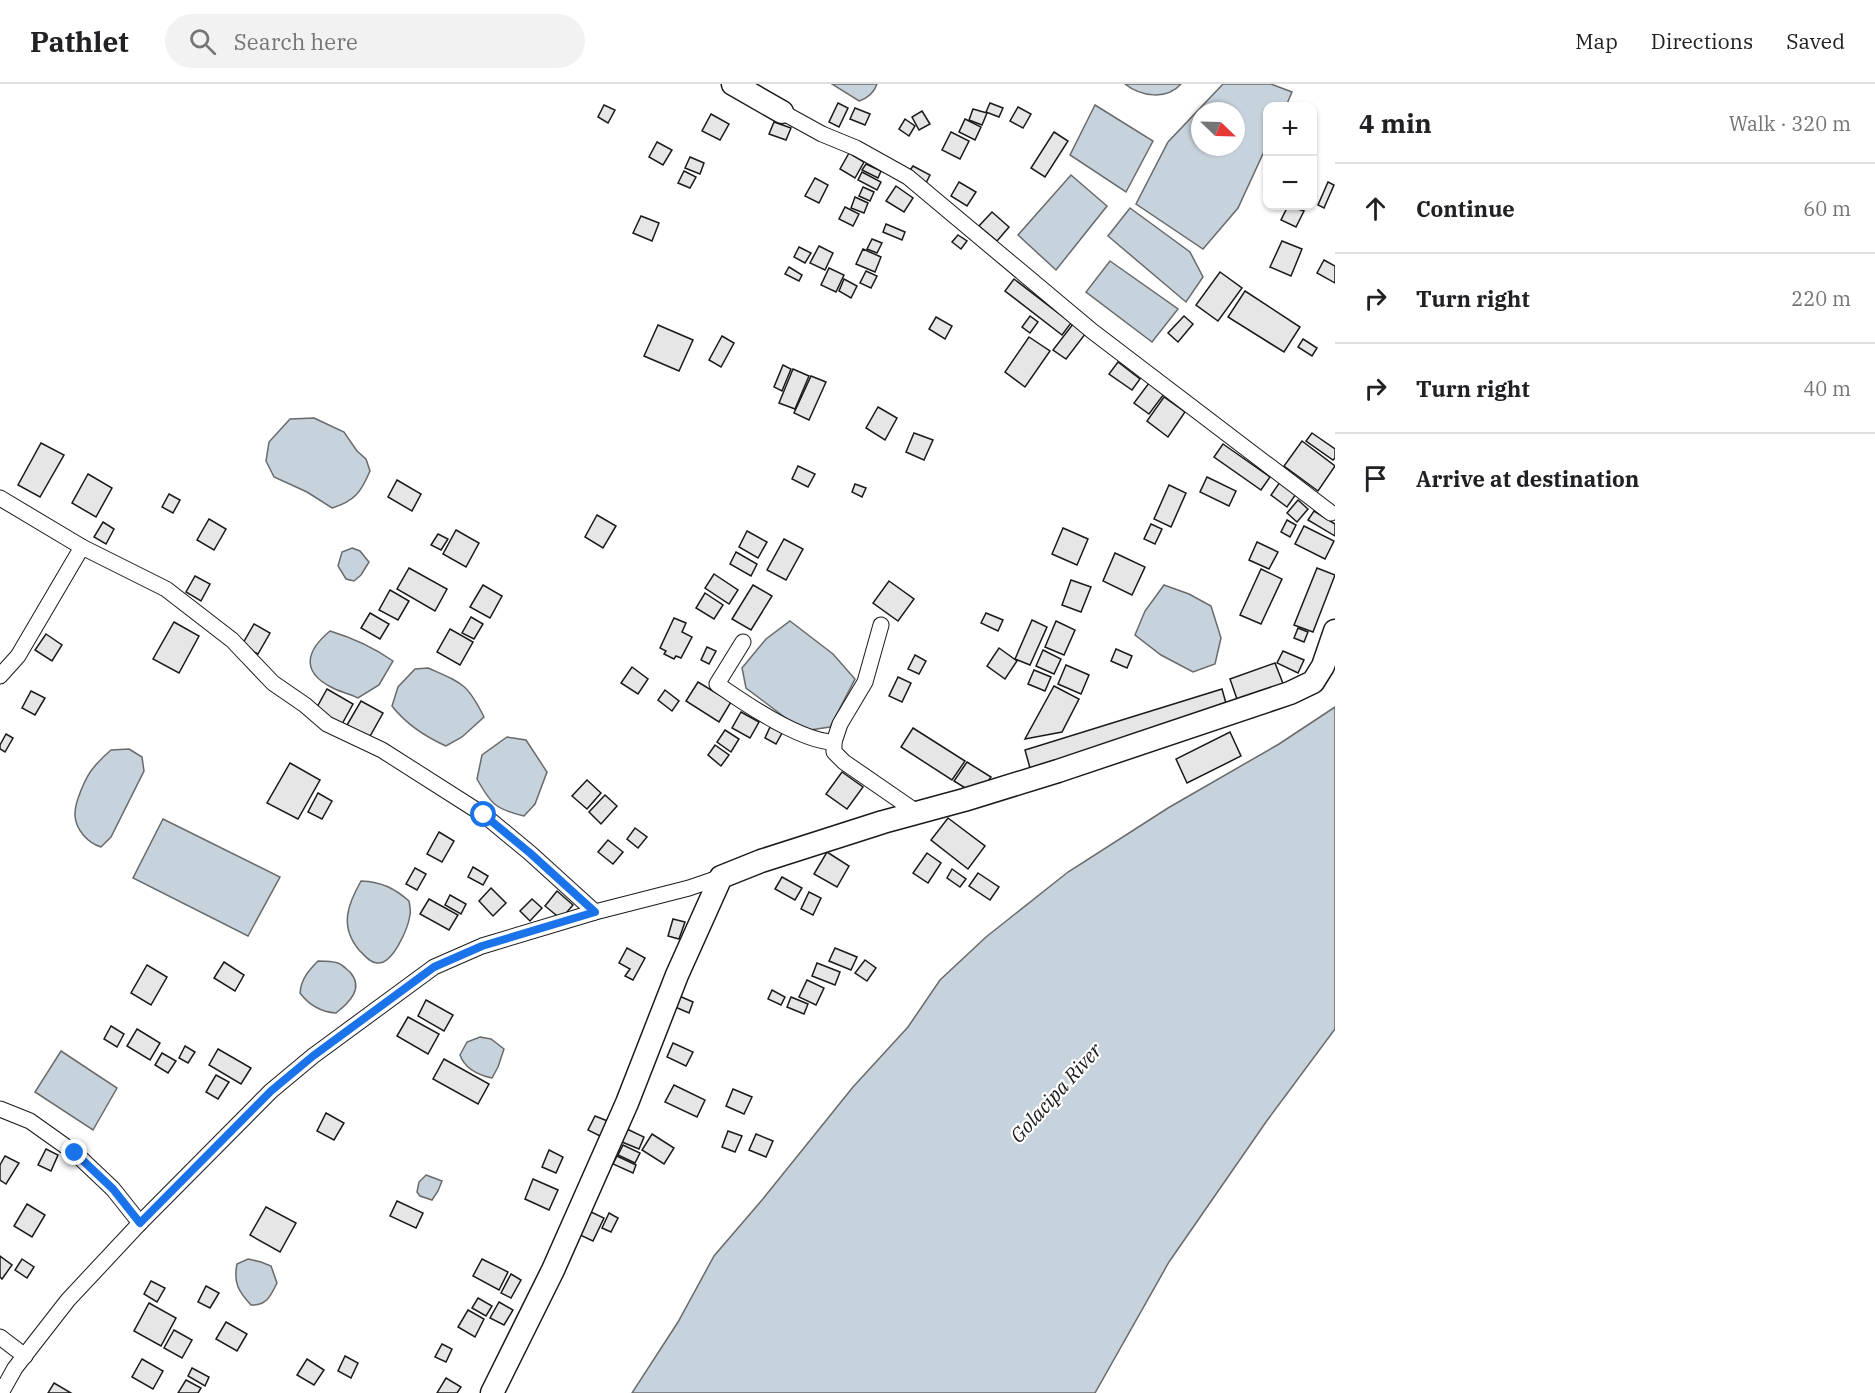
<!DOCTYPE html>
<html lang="en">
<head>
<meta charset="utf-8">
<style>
  body { margin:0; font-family:"IBM Plex Serif",serif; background:#f2f2f2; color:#202124 }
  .controls { position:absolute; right:18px; top:18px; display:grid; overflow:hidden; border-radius:12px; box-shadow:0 2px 4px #0004 }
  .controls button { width:54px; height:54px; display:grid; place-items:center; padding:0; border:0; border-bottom:2px solid #e0e0e0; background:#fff; color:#202124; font:30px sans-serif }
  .compass { position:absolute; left:1191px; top:18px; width:54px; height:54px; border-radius:50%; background:#fff; box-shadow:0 2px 4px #0004; rotate:113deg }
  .stop { position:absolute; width:18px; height:18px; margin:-14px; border:4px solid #1a73e8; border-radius:50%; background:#fff }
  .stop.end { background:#1a73e8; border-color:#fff; box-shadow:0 2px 6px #0008 }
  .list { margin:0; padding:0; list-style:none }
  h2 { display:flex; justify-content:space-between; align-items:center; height:78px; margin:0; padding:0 24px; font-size:26px }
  h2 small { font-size:20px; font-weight:400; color:#757577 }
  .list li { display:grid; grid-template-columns:39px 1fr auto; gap:18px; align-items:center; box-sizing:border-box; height:90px; padding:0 24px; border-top:2px solid #e0e0e0 }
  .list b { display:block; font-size:22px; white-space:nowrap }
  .list em { font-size:20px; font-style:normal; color:#757577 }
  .icon { flex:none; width:33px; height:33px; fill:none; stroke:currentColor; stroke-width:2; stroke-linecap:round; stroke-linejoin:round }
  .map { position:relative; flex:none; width:1335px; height:1309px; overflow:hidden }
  header { display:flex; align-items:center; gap:36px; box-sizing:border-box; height:84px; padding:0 30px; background:#fff; border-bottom:2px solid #e0e0e0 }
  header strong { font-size:28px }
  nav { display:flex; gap:33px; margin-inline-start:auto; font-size:21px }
  .search { width:420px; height:54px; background:#f2f2f2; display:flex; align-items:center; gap:15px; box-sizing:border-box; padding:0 21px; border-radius:33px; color:#757577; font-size:22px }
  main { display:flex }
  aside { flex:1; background:#fff }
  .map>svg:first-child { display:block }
  .water { fill:#c6d2dc; stroke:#6a6a6a; stroke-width:1.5; fill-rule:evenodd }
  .building { fill:#e6e6e6; stroke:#1a1a1a; stroke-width:1.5 }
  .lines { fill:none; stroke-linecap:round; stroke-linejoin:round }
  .street-casing { stroke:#1a1a1a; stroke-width:17 }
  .secondary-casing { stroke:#1a1a1a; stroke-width:25 }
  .street { stroke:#fff; stroke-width:15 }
  .secondary { stroke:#fff; stroke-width:22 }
  .route { stroke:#1a73e8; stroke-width:8 }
  .labels { text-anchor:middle; stroke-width:4.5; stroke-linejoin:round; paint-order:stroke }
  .water-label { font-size:20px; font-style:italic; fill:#1a1a1a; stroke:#fff }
</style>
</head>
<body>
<header>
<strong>Pathlet</strong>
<div class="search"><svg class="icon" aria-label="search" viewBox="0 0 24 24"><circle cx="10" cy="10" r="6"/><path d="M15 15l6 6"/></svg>Search here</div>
<nav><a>Map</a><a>Directions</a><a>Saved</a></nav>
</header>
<main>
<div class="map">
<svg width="1335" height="1309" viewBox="0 0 1335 1309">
  <rect width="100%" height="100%" fill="#fff"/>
  <g class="water">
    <path d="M832,0H877C874,9 868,14 859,17Z"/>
    <path d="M1125,0H1181C1167,16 1141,13 1125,0Z"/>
    <path d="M1223,0H1271L1292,8L1286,22H1268L1267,61L1238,124L1203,165L1136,120L1168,58ZM1200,27H1236V63H1200Z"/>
    <path d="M1095,21L1153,57L1126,108L1070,71Z"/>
    <path d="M1071,91L1107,122L1056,186L1018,151Z"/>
    <path d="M1130,124L1190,168L1203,193L1186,218L1108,152Z"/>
    <path d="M1110,177L1178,225L1152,258L1086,208Z"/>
    <path d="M314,334L344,348L357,367L366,375L370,387C361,408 355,417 332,424L307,408L274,393L266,377L269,358L290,335Z"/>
    <path d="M352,464L360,467L369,478L361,491L354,497L346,495L338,482L342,468Z"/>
    <path d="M1164,501L1189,510L1211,522L1221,554L1215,580L1193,588L1161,571L1135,551L1145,527Z"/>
    <path d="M790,537L833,570L855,595L830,643L803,647L746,604L742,584L766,555Z"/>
    <path d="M330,547C353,554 373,563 393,577L379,601L358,614C349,609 339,608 331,603C300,587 307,566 330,547Z"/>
    <path d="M428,584C462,599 467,599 484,633L462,653L446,662C426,653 406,640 392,622L398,603L415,585Z"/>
    <path d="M1335,623V945L1266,1038L1169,1178L1095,1309H632L678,1238L714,1172L762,1116L853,1003L908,943L940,896L986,853L1068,788L1168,724L1279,660Z"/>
    <path d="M507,653L526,656L547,688L535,720L524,732C495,725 491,720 477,695L482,671Z"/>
    <path d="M129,665L142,673L144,687L111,753L101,763C88,759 76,746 75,732C74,719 86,692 94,683C99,677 105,671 111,666Z"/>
    <path d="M163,735L280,793L248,852L133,794Z"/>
    <path d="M361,797C382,798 394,804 409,817C410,822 411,827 410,831C408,844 393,881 377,879C370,879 364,871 359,866C339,842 348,820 361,797Z"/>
    <path d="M318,877C325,877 332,877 338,879C343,881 346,885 350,888C364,904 350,918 336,929C322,928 309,921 300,909C301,895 309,886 318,877Z"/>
    <path d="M480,953L491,955L504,965L498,983L492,994C478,991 465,985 460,971L467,958Z"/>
    <path d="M61,967L117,1004L93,1046L35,1008Z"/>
    <path d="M426,1091L442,1097L438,1107L432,1116L420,1112L417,1108L419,1098Z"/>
    <path d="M248,1175L261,1178L271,1182L277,1199C271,1211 267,1222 251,1221C239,1208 233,1199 237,1180Z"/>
  </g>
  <g class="building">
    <path d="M838,19L848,24L839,43L829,38Z"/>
    <path d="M990,19L1003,24L999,33L986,28Z"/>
    <path d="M604,21L615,26L608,39L598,33Z"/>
    <path d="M1018,23L1031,30L1023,44L1010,37Z"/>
    <path d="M855,24L870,30L865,41L850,35Z"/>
    <path d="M973,25L987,29L982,41L969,36Z"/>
    <path d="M922,27L930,40L919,46L912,33Z"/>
    <path d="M711,30L729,40L720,56L702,47Z"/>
    <path d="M905,35L915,42L909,52L899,45Z"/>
    <path d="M965,35L981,43L975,56L959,48Z"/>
    <path d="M774,38L791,44L786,56L769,50Z"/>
    <path d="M951,48L969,57L960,75L942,66Z"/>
    <path d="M1054,48L1068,57L1045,93L1031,84Z"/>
    <path d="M657,58L672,66L663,81L649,73Z"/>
    <path d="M849,69L864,78L855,94L840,85Z"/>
    <path d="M690,73L704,79L700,90L685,84Z"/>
    <path d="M866,80L881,87L878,94L862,86Z"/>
    <path d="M913,82L930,91L926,99L908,89Z"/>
    <path d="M684,87L696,93L690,104L678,99Z"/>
    <path d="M862,88L881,98L877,106L858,96Z"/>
    <path d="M815,94L828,101L819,119L805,112Z"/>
    <path d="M959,98L976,108L967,122L951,112Z"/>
    <path d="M1328,98L1334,101L1324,124L1318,121Z"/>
    <path d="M896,102L913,114L904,128L886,117Z"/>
    <path d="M863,103L874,108L870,117L859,112Z"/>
    <path d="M855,113L868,119L864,129L851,124Z"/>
    <path d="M1288,122L1304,127L1296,143L1281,136Z"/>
    <path d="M845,123L859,130L853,142L839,135Z"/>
    <path d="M992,128L1009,143L997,157L979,142Z"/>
    <path d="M641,132L659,139L652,157L633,149Z"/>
    <path d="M886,140L905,148L902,156L883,148Z"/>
    <path d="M958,151L967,157L961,165L952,158Z"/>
    <path d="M872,155L882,159L877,169L867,165Z"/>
    <path d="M1282,157L1302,165L1291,192L1270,183Z"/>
    <path d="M819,162L833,169L825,186L810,179Z"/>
    <path d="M799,163L811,169L805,179L794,173Z"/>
    <path d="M863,165L881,173L875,188L856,180Z"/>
    <path d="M1324,176L1335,182V199L1317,189Z"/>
    <path d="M789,183L802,191L799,197L785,190Z"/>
    <path d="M829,184L844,191L836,208L821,201Z"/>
    <path d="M866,187L877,192L871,204L860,199Z"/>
    <path d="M1220,188L1242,204L1218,237L1196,221Z"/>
    <path d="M844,195L857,202L851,214L839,207Z"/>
    <path d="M1014,195L1071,239L1062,251L1005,207Z"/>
    <path d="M1245,207L1300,243L1284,268L1228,233Z"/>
    <path d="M1030,232L1038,238L1030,249L1022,243Z"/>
    <path d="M1184,232L1193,240L1178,258L1168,249Z"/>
    <path d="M936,233L952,242L945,255L929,245Z"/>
    <path d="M1073,240L1086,249L1066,275L1053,266Z"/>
    <path d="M658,241L693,256L679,287L644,272Z"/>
    <path d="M722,252L734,259L721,283L709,276Z"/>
    <path d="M1029,253L1050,267L1025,303L1005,288Z"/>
    <path d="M1303,255L1317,264L1312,272L1298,263Z"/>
    <path d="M1118,278L1140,295L1132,306L1109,290Z"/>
    <path d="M783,281L791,285L782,307L774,303Z"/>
    <path d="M793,285L809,292L795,325L779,319Z"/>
    <path d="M811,292L826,298L809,336L794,329Z"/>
    <path d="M1149,299L1164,310L1149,330L1134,319Z"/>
    <path d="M1164,313L1185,328L1168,353L1147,337Z"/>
    <path d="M878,323L897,334L885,356L866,344Z"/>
    <path d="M914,349L933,356L924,376L906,368Z"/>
    <path d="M1312,349L1335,365V374L1333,376L1306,357Z"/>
    <path d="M1302,357L1335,382L1318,407L1284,382Z"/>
    <path d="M41,359L64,371L40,413L18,401Z"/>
    <path d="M1223,360L1270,393L1261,406L1214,373Z"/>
    <path d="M798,382L815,390L808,403L792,395Z"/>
    <path d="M88,390L112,404L96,433L72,419Z"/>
    <path d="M1207,393L1236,407L1229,422L1200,408Z"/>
    <path d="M397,396L421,410L412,427L388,413Z"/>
    <path d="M1280,398L1296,410L1287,423L1271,411Z"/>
    <path d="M855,400L866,404L862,413L852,408Z"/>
    <path d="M1169,401L1186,409L1171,443L1154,435Z"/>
    <path d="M169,410L180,416L173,429L162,423Z"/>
    <path d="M1298,416L1308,425L1297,438L1287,429Z"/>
    <path d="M1314,427L1335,440V452L1308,436Z"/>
    <path d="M597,431L616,442L603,464L585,453Z"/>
    <path d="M209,435L226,445L214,466L197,456Z"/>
    <path d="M1287,436L1296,441L1290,453L1281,448Z"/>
    <path d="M103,438L114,445L106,460L94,453Z"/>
    <path d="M1151,440L1162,445L1155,460L1144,455Z"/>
    <path d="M1304,442L1334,457L1325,475L1295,460Z"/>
    <path d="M1063,444L1088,455L1077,481L1052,470Z"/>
    <path d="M456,446L479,459L466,483L443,470Z"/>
    <path d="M747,447L767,458L758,474L739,463Z"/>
    <path d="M438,450L448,455L441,466L431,461Z"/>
    <path d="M784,455L803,465L786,496L767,486Z"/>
    <path d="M1257,458L1278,468L1269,485L1249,476Z"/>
    <path d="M736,468L757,480L751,492L730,480Z"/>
    <path d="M1115,469L1145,483L1132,511L1103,497Z"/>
    <path d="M409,484L447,505L435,527L397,505Z"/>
    <path d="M1317,484L1335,491L1313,548L1294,541Z"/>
    <path d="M1261,485L1282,495L1261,540L1240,531Z"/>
    <path d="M714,490L738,506L729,520L705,504Z"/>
    <path d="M195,492L210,500L201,517L186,508Z"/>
    <path d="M1071,496L1091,503L1081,528L1062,521Z"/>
    <path d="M889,497L914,515L898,537L873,519Z"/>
    <path d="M483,501L502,512L490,534L470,523Z"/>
    <path d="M753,501L772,512L751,546L732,535Z"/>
    <path d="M390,506L409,517L398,536L379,526Z"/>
    <path d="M705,509L723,521L714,535L696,524Z"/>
    <path d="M370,529L389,540L380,555L361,544Z"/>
    <path d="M986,529L1003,536L998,547L981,539Z"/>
    <path d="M471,533L483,540L474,555L462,549Z"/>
    <path d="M674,534L686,539L682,548L692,553L681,574L676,572L674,575L664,570L666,567L660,564Z"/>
    <path d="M1032,536L1047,543L1030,581L1015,575Z"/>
    <path d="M1056,537L1075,546L1064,571L1045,563Z"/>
    <path d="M174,538L199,552L179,589L153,575Z"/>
    <path d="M254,540L270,549L258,570L242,561Z"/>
    <path d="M1298,544L1308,548L1304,558L1294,554Z"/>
    <path d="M450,545L473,558L460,581L437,568Z"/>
    <path d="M46,550L62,561L52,577L35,566Z"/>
    <path d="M707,563L716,567L709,580L701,576Z"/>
    <path d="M999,564L1017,577L1005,595L987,582Z"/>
    <path d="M1116,565L1132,572L1127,584L1111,577Z"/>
    <path d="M1043,566L1061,575L1054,590L1036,582Z"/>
    <path d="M1283,567L1304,576L1298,589L1277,579Z"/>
    <path d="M915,571L926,577L919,590L908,585Z"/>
    <path d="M1275,579L1284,602L1238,618L1230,595Z"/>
    <path d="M1066,581L1089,591L1081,610L1058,600Z"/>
    <path d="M632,583L648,595L638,610L621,599Z"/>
    <path d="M1034,586L1051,593L1045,607L1028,600Z"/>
    <path d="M898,593L911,599L902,618L889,612Z"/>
    <path d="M698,598L731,618L719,638L686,617Z"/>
    <path d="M1054,602L1079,615L1062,648L1025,655Z"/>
    <path d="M327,605L353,620L342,640L316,625Z"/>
    <path d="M1222,605L1227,623L1030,684L1025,666Z"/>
    <path d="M665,606L679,617L672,627L658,616Z"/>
    <path d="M31,607L45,614L35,631L22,624Z"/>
    <path d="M361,617L383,629L369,654L347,641Z"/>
    <path d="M741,628L759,638L750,654L732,644Z"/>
    <path d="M770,643L782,649L776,660L765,654Z"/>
    <path d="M913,644L965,677L952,696L901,663Z"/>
    <path d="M725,646L739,655L731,668L717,658Z"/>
    <path d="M1230,648L1241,672L1187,699L1176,675Z"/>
    <path d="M6,650L13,654L5,668L0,665V661Z"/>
    <path d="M715,661L729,671L721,682L708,671Z"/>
    <path d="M967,678L991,693L978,712L954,697Z"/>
    <path d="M290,679L320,696L298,735L267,719Z"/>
    <path d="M842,688L863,703L847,725L826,710Z"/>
    <path d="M587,696L601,709L587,725L572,712Z"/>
    <path d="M318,709L332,717L322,735L308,728Z"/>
    <path d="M605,711L617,722L601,740L589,728Z"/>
    <path d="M948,734L985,762L968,785L931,756Z"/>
    <path d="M635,744L647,753L638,764L627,755Z"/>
    <path d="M439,748L454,757L442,778L427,770Z"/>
    <path d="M608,756L623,768L613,780L598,768Z"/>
    <path d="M827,768L849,782L837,803L814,790Z"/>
    <path d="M927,769L941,779L928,799L913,789Z"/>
    <path d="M473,783L488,792L483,801L468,793Z"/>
    <path d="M415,784L426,790L417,806L406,800Z"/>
    <path d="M952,785L966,795L960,803L947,794Z"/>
    <path d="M978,789L999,803L990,816L969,802Z"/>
    <path d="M782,793L802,804L795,816L775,805Z"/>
    <path d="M491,804L506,819L493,832L479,817Z"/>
    <path d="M557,807L573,821L561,835L545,822Z"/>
    <path d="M809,808L821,814L813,831L801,825Z"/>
    <path d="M450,811L466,820L461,830L445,821Z"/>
    <path d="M429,815L458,831L449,846L420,830Z"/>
    <path d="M532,815L542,824L530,837L520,827Z"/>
    <path d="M673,835L685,838L679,855L668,852Z"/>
    <path d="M627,864L645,874L633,896L625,892L630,885L619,879Z"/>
    <path d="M835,864L857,873L851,886L829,877Z"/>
    <path d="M865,876L876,884L867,897L855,889Z"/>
    <path d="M224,878L244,891L235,907L214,894Z"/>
    <path d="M817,879L840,888L835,901L812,892Z"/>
    <path d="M147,881L167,893L151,921L131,909Z"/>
    <path d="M807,896L824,904L816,921L799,913Z"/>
    <path d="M772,906L785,913L781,921L768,915Z"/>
    <path d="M677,911L693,918L689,929L673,922Z"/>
    <path d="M791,913L808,920L804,930L787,923Z"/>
    <path d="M426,916L453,931L444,947L418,932Z"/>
    <path d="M408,933L439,950L428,970L397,952Z"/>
    <path d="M111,942L124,950L117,963L104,955Z"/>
    <path d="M137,945L160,959L150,976L127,962Z"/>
    <path d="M673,959L693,968L686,982L667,973Z"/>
    <path d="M185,962L195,968L188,979L179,974Z"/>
    <path d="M218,965L251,984L241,1000L209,981Z"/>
    <path d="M162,969L176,977L168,989L155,981Z"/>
    <path d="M444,975L489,1000L478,1020L433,995Z"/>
    <path d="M216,991L229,998L218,1015L206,1008Z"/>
    <path d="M674,1001L705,1016L697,1033L665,1018Z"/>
    <path d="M733,1005L752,1013L744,1030L726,1022Z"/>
    <path d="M326,1029L344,1039L334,1056L317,1047Z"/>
    <path d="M595,1032L610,1038L602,1053L588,1046Z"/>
    <path d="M627,1045L644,1053L639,1065L622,1058Z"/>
    <path d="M728,1047L742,1052L735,1068L722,1063Z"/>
    <path d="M652,1050L674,1064L664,1080L642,1066Z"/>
    <path d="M756,1050L773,1057L766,1073L749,1066Z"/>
    <path d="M623,1061L640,1069L635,1079L618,1071Z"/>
    <path d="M46,1065L58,1071L51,1087L38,1081Z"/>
    <path d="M549,1066L563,1073L556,1089L542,1083Z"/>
    <path d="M5,1072L19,1079L6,1100L0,1096V1081Z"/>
    <path d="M617,1072L636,1081L633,1089L613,1080Z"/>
    <path d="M533,1095L558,1106L549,1126L525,1115Z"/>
    <path d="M397,1117L423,1129L416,1144L390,1132Z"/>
    <path d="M27,1120L45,1131L32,1153L14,1142Z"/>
    <path d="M266,1123L296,1139L280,1168L250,1151Z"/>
    <path d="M591,1128L604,1134L593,1157L580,1151Z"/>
    <path d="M609,1129L618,1134L611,1148L602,1144Z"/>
    <path d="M0,1172L12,1181L2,1195L0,1193Z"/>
    <path d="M22,1175L34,1183L27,1194L15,1186Z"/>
    <path d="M482,1175L508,1188L499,1206L473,1192Z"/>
    <path d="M511,1190L521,1196L511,1214L501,1209Z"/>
    <path d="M151,1197L165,1204L157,1218L144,1210Z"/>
    <path d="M206,1202L219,1209L210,1224L198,1218Z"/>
    <path d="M478,1214L492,1222L486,1232L472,1224Z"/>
    <path d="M499,1218L513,1226L504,1241L490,1234Z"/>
    <path d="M149,1219L176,1234L161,1262L134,1247Z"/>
    <path d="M468,1226L484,1235L475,1253L458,1243Z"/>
    <path d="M226,1238L247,1250L237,1267L216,1255Z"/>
    <path d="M174,1246L192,1256L182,1274L164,1264Z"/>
    <path d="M442,1260L452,1265L446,1278L435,1273Z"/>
    <path d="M345,1272L358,1279L351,1294L338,1287Z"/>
    <path d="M142,1275L163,1287L153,1305L132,1293Z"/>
    <path d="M307,1275L324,1286L314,1301L297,1291Z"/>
    <path d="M192,1284L209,1293L205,1302L188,1292Z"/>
    <path d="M446,1294L461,1303L457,1309H437Z"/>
    <path d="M186,1296L201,1304L198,1309H178Z"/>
    <path d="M54,1299L71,1309H48Z"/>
  </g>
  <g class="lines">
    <defs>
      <g id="street">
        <path d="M782,28L822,50L856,64L908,93L1092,247L1331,429"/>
        <path d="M0,414L82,463L166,505L232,556L273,599L305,621L327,640L382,666L484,731L530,769L595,828"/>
        <path d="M881,541L865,598L840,640L834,658V668L844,678L918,729"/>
        <path d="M743,558L717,600C744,619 801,658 834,658"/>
        <path d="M0,592L18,572L82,463"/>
        <path d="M0,1025L30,1037L75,1069L113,1105L140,1139"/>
        <path d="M0,1253L25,1272"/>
        <path d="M1,1309L15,1284L68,1216L140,1139L271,1007L313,972L434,883L482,862L595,828L689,804L721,793"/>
      </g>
      <g id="secondary">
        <path d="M733,0L782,28"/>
        <path d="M492,1309L553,1186L627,1019L677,891L721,793L761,777L883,738L964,716L1058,687L1290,609L1313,598L1323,582L1335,547"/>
      </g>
    </defs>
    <use href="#street" class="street-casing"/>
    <use href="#secondary" class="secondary-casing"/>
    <use href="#street" class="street"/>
    <use href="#secondary" class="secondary"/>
  </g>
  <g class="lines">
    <path class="route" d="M75,1069L113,1105L140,1139L271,1007L313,972L434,883L482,862L595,828L530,769L484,731"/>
  </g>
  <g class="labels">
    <g class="water-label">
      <text transform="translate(1056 1009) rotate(-48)" y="7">Golacipa River</text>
    </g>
  </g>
</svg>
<div class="controls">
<button>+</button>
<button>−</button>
</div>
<svg class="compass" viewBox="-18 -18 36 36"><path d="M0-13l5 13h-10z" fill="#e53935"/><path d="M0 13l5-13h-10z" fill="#757577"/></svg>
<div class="stop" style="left:484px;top:731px"></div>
<div class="stop end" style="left:75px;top:1069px"></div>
</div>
<aside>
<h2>4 min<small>Walk · 320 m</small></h2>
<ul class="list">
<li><svg class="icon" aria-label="ahead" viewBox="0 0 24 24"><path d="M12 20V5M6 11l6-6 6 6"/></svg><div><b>Continue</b></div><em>60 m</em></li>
<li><svg class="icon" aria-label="right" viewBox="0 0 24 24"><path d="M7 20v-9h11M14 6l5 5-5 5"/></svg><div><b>Turn right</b></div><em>220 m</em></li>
<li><svg class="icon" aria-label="right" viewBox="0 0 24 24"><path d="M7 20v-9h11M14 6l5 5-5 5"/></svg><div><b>Turn right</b></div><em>40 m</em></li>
<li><svg class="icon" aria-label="arrive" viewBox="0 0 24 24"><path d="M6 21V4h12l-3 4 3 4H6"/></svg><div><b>Arrive at destination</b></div></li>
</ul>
</aside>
</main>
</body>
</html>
